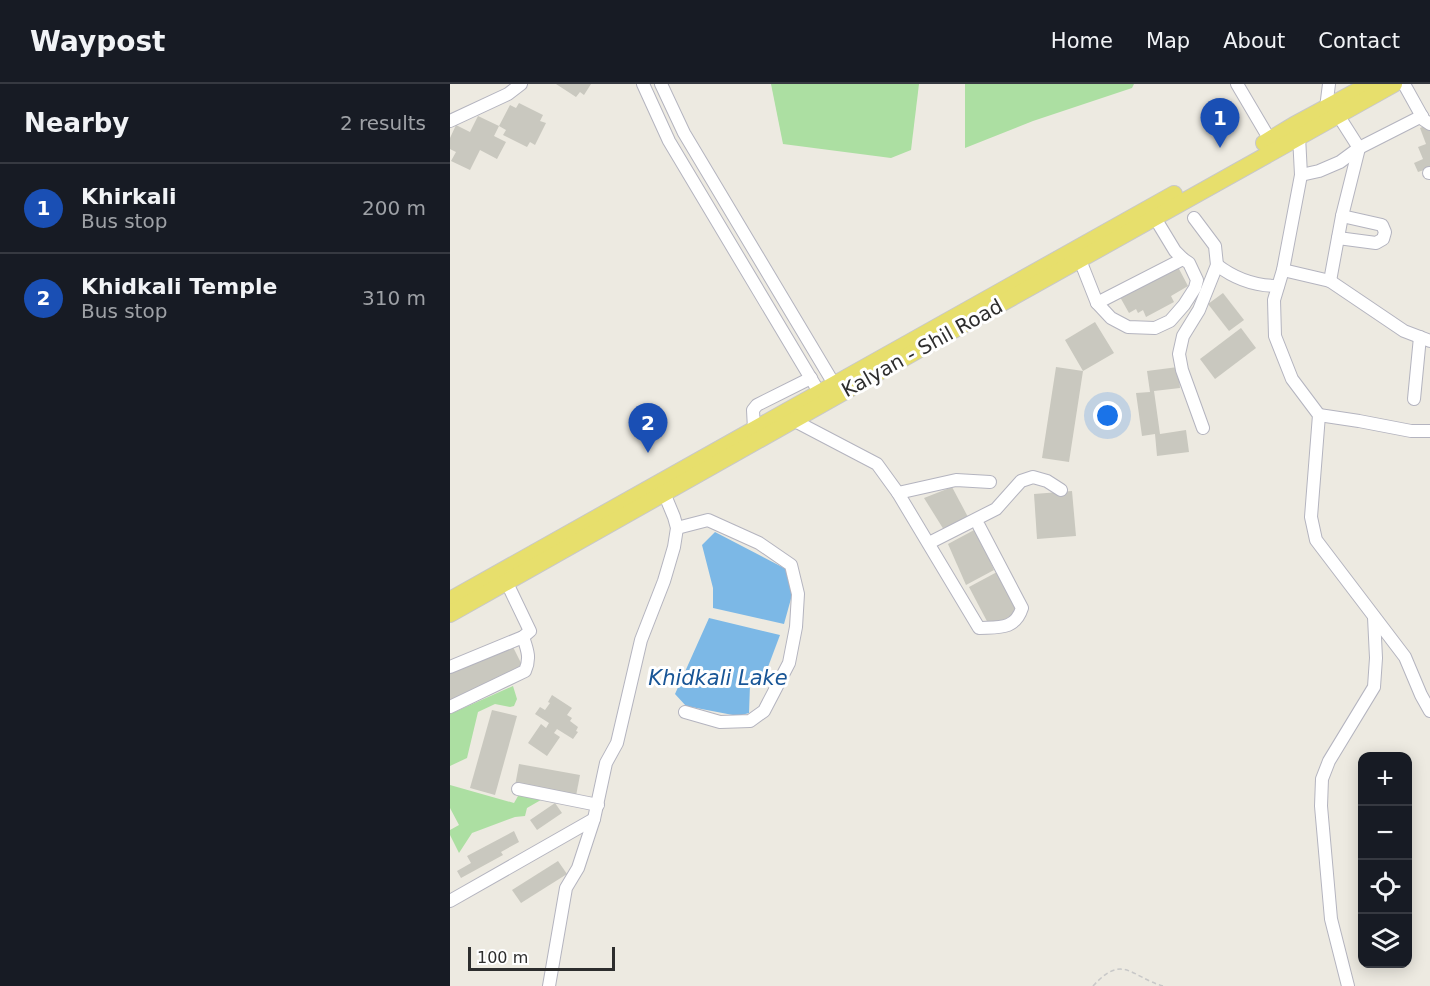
<!DOCTYPE html>
<html lang="en">
<head>
<meta charset="utf-8">
<style>
  body { margin:0; font-family:"DejaVu Sans",sans-serif; background:#20242c; color:#f1f3f6 }
  .controls { position:absolute; right:18px; bottom:18px; display:grid; overflow:hidden; border-radius:12px; box-shadow:0 3px 15px #0003 }
  .controls button { width:54px; height:54px; display:grid; place-items:center; padding:0; border:0; border-bottom:2px solid #363941; background:#171b24; color:#f1f3f6; font:30px sans-serif }
  .scale { position:absolute; left:18px; bottom:15px; width:147px; box-sizing:border-box; padding-left:6px; border:3px solid #2d2d2d; border-top:0; font-size:16px; line-height:21px; white-space:nowrap; color:#2d2d2d; -webkit-text-stroke:4px #fff; paint-order:stroke }
  .you { position:absolute; left:658px; top:332px; width:21px; height:21px; margin:-15px; border:4px solid #fff; border-radius:50%; background:#1a73e8; box-shadow:0 0 0 9px #1a73e833 }
  .badge { display:grid; place-items:center; width:39px; height:39px; border-radius:50%; background:#b45309; color:#fff; font-size:20px; font-weight:700 }
  .pin { position:absolute; translate:-50% -50px; filter:drop-shadow(0 2px 3px #0008) }
  .pin::after { content:''; position:absolute; top:32px; width:21px; height:18px; background:inherit; clip-path:polygon(0 0,100% 0,50% 100%) }
  .list { margin:0; padding:0; list-style:none }
  h2 { display:flex; justify-content:space-between; align-items:center; height:78px; margin:0; padding:0 24px; font-size:26px }
  h2 small { font-size:20px; font-weight:400; color:#9ea1a6 }
  .list li { display:grid; grid-template-columns:39px 1fr auto; gap:18px; align-items:center; box-sizing:border-box; height:90px; padding:0 24px; border-top:2px solid #363941 }
  .list b { display:block; font-size:22px; white-space:nowrap }
  .list p { margin:0; font-size:20px; white-space:nowrap; color:#9ea1a6 }
  .list em { font-size:20px; font-style:normal; color:#9ea1a6 }
  .icon { flex:none; width:33px; height:33px; fill:none; stroke:currentColor; stroke-width:2; stroke-linecap:round; stroke-linejoin:round }
  .map { position:relative; flex:none; width:980px; height:902px; overflow:hidden }
  header { display:flex; align-items:center; gap:36px; box-sizing:border-box; height:84px; padding:0 30px; background:#171b24; border-bottom:2px solid #363941 }
  header strong { font-size:28px }
  nav { display:flex; gap:33px; margin-inline-start:auto; font-size:21px }
  main { display:flex }
  aside { flex:1; background:#171b24 }
  .map>svg:first-child { display:block }
  .green { fill:#acdfa2 }
  .water { fill:#7cb8e6 }
  .building { fill:#c9c8bf }
  .lines { fill:none; stroke-linecap:round; stroke-linejoin:round }
  .minor-casing { stroke:#b4b4bf; stroke-width:14 }
  .major-casing { stroke:#c8c8c8; stroke-width:18 }
  .path { stroke:#c8c8c8; stroke-width:1.5; stroke-dasharray:4.5 3; stroke-linecap:butt }
  .minor { stroke:#fff; stroke-width:12 }
  .major { stroke:#e7df6c; stroke-width:16 }
  .labels { text-anchor:middle; stroke-width:6; stroke-linejoin:round; paint-order:stroke }
  .street-label { font-size:20px; fill:#2d2d2d; stroke:#fff }
  .water-label { font-size:21px; font-style:italic; fill:#185596; stroke:#fff }
</style>
</head>
<body>
<header>
<strong>Waypost</strong>
<nav><a>Home</a><a>Map</a><a>About</a><a>Contact</a></nav>
</header>
<main>
<aside>
<h2>Nearby<small>2 results</small></h2>
<ul class="list">
<li><span class="badge" style="background:#1a4fb4">1</span><div><b>Khirkali</b><p>Bus stop</p></div><em>200 m</em></li>
<li><span class="badge" style="background:#1a4fb4">2</span><div><b>Khidkali Temple</b><p>Bus stop</p></div><em>310 m</em></li>
</ul>
</aside>
<div class="map">
<svg width="980" height="902" viewBox="0 0 980 902">
  <rect width="100%" height="100%" fill="#edeae1"/>
  <g class="green">
    <path d="M321,0H469L461,66L441,74L333,60Z"/>
    <path d="M515,0H684L682,4L583,37L515,64Z"/>
    <path d="M63,602L67,615L64,622L60,623L45,620L28,628L17,674L0,682V630Z"/>
    <path d="M0,701L64,719L68,712L61,707L96,713L77,724L75,732L65,733L22,749L9,769L0,751V746L9,741L0,724Z"/>
  </g>
  <g class="water">
    <path d="M265,448L336,485L342,511L334,540L263,524V504L252,461Z"/>
    <path d="M259,534L330,551L315,591L303,587L300,601L299,629L288,632L236,622L225,610Z"/>
  </g>
  <g class="building">
    <path d="M106,0H141L134,11L130,8L126,13Z"/>
    <path d="M69,19L93,31L90,37L96,39L85,61L80,58L77,63L53,51L56,46L49,42L60,21L66,24Z"/>
    <path d="M28,32L49,42L44,52L56,58L47,75L30,66L20,86L1,77L6,68L0,65V54L6,41L20,48Z"/>
    <path d="M978,40L980,44V84L968,88L964,79L973,75L968,63L976,60L970,44Z"/>
    <path d="M728,183L738,202L721,212L724,218L696,233L693,226L688,229L686,225L679,229L670,213Z"/>
    <path d="M773,209L794,236L779,247L758,220Z"/>
    <path d="M645,238L664,269L633,287L619,378L592,374L606,283L633,287L615,256Z"/>
    <path d="M791,244L806,264L765,295L750,275Z"/>
    <path d="M728,283L730,304L704,307L710,350L736,346L739,368L707,372L705,350L692,352L686,309L700,308L697,287Z"/>
    <path d="M502,403L518,433L494,446L474,414Z"/>
    <path d="M622,407L626,452L587,455L584,410Z"/>
    <path d="M526,445L544,486L516,501L498,460Z"/>
    <path d="M547,488L569,528L540,543L519,503Z"/>
    <path d="M63,563L74,585L0,619V589Z"/>
    <path d="M102,611L122,624L117,631L122,634L120,637L128,643L126,647L128,648L123,655L107,645L104,649L110,653L97,672L78,659L91,640L96,644L99,639L85,630L90,623L95,626L100,619L98,618Z"/>
    <path d="M42,626L67,632L45,711L20,704Z"/>
    <path d="M69,680L130,691L126,712L65,702Z"/>
    <path d="M105,719L112,729L87,746L80,736Z"/>
    <path d="M64,747L69,758L51,768L53,771L11,794L7,787L21,779L17,772Z"/>
    <path d="M108,777L117,790L71,819L62,806Z"/>
  </g>
  <g class="lines">
    <defs>
      <g id="minor">
        <path d="M193,0L219,57L369,308"/>
        <path d="M211,0L234,49L384,300"/>
        <path d="M787,0L820,56"/>
        <path d="M954,0L974,36L980,40"/>
        <path d="M876,24L879,0"/>
        <path d="M0,37L58,10L71,0"/>
        <path d="M847,48L849,52L851,91L833,186L824,216L825,252L842,295L869,331L861,433L866,456L955,573L971,611L980,627"/>
        <path d="M979,89H980"/>
        <path d="M851,91L869,87L890,78L909,64L972,32"/>
        <path d="M744,134L765,162L767,181L749,226L733,252L729,270L732,286L753,344"/>
        <path d="M888,154L926,159L933,155L935,148L932,141L892,132"/>
        <path d="M630,176L647,219L661,234L678,243L705,244L720,237L734,221L745,204L747,196L739,179L733,175L725,167L705,134"/>
        <path d="M767,181C785,195 805,202 828,202"/>
        <path d="M833,186L880,197L954,247L980,257"/>
        <path d="M880,197L892,132L909,64L888,31"/>
        <path d="M647,219L733,175"/>
        <path d="M964,315L970,253"/>
        <path d="M869,331L909,337L961,347H980"/>
        <path d="M343,336L427,380L448,409L506,396L540,398"/>
        <path d="M304,345L303,326L307,321L361,294"/>
        <path d="M448,409L529,544C549,543 565,546 572,524L529,442"/>
        <path d="M227,444L258,436L309,459L341,481L348,510L346,543L339,579L314,627L300,637L270,638L235,628"/>
        <path d="M479,459L546,425L571,397L583,393L597,397L611,406"/>
        <path d="M0,583L73,553L80,547L57,499"/>
        <path d="M0,623L75,587C81,574 77,565 73,553"/>
        <path d="M68,705L148,721"/>
        <path d="M0,817L144,735"/>
        <path d="M99,902L116,804L128,784L144,735L156,679L167,659L191,556L214,497L224,463L227,444L224,433L212,404"/>
        <path d="M898,902L881,835L871,722L872,695L879,677L924,603L926,574L924,533"/>
      </g>
      <g id="major">
        <path d="M814,59L844,41L920,0"/>
        <path d="M0,516L724,110"/>
        <path d="M0,530L493,252L944,0"/>
      </g>
    </defs>
    <use href="#minor" class="minor-casing"/>
    <use href="#major" class="major-casing"/>
    <path class="path" d="M643,902C673,869 681,893 713,902"/>
    <use href="#minor" class="minor"/>
    <use href="#major" class="major"/>
  </g>
  <g class="labels">
    <g class="street-label">
      <text transform="translate(472 264) rotate(-29)" y="7">Kalyan - Shil Road</text>
    </g>
    <g class="water-label">
      <text x="268" y="601">Khidkali Lake</text>
    </g>
  </g>
</svg>
<div class="controls">
<button>+</button>
<button>−</button>
<button><svg class="icon" aria-label="locate" viewBox="0 0 24 24"><circle cx="12" cy="12" r="6"/><path d="M12 2v4M12 18v4M2 12h4M18 12h4"/></svg></button>
<button><svg class="icon" aria-label="layers" viewBox="0 0 24 24"><path d="M12 4l9 5-9 5-9-5zM3 14l9 5 9-5"/></svg></button>
</div>
<div class="scale">100 m</div>
<div class="you"></div>
<div class="pin badge" style="left:770px;top:64px;background:#1a4fb4">1</div>
<div class="pin badge" style="left:198px;top:369px;background:#1a4fb4">2</div>
</div>
</main>
</body>
</html>
